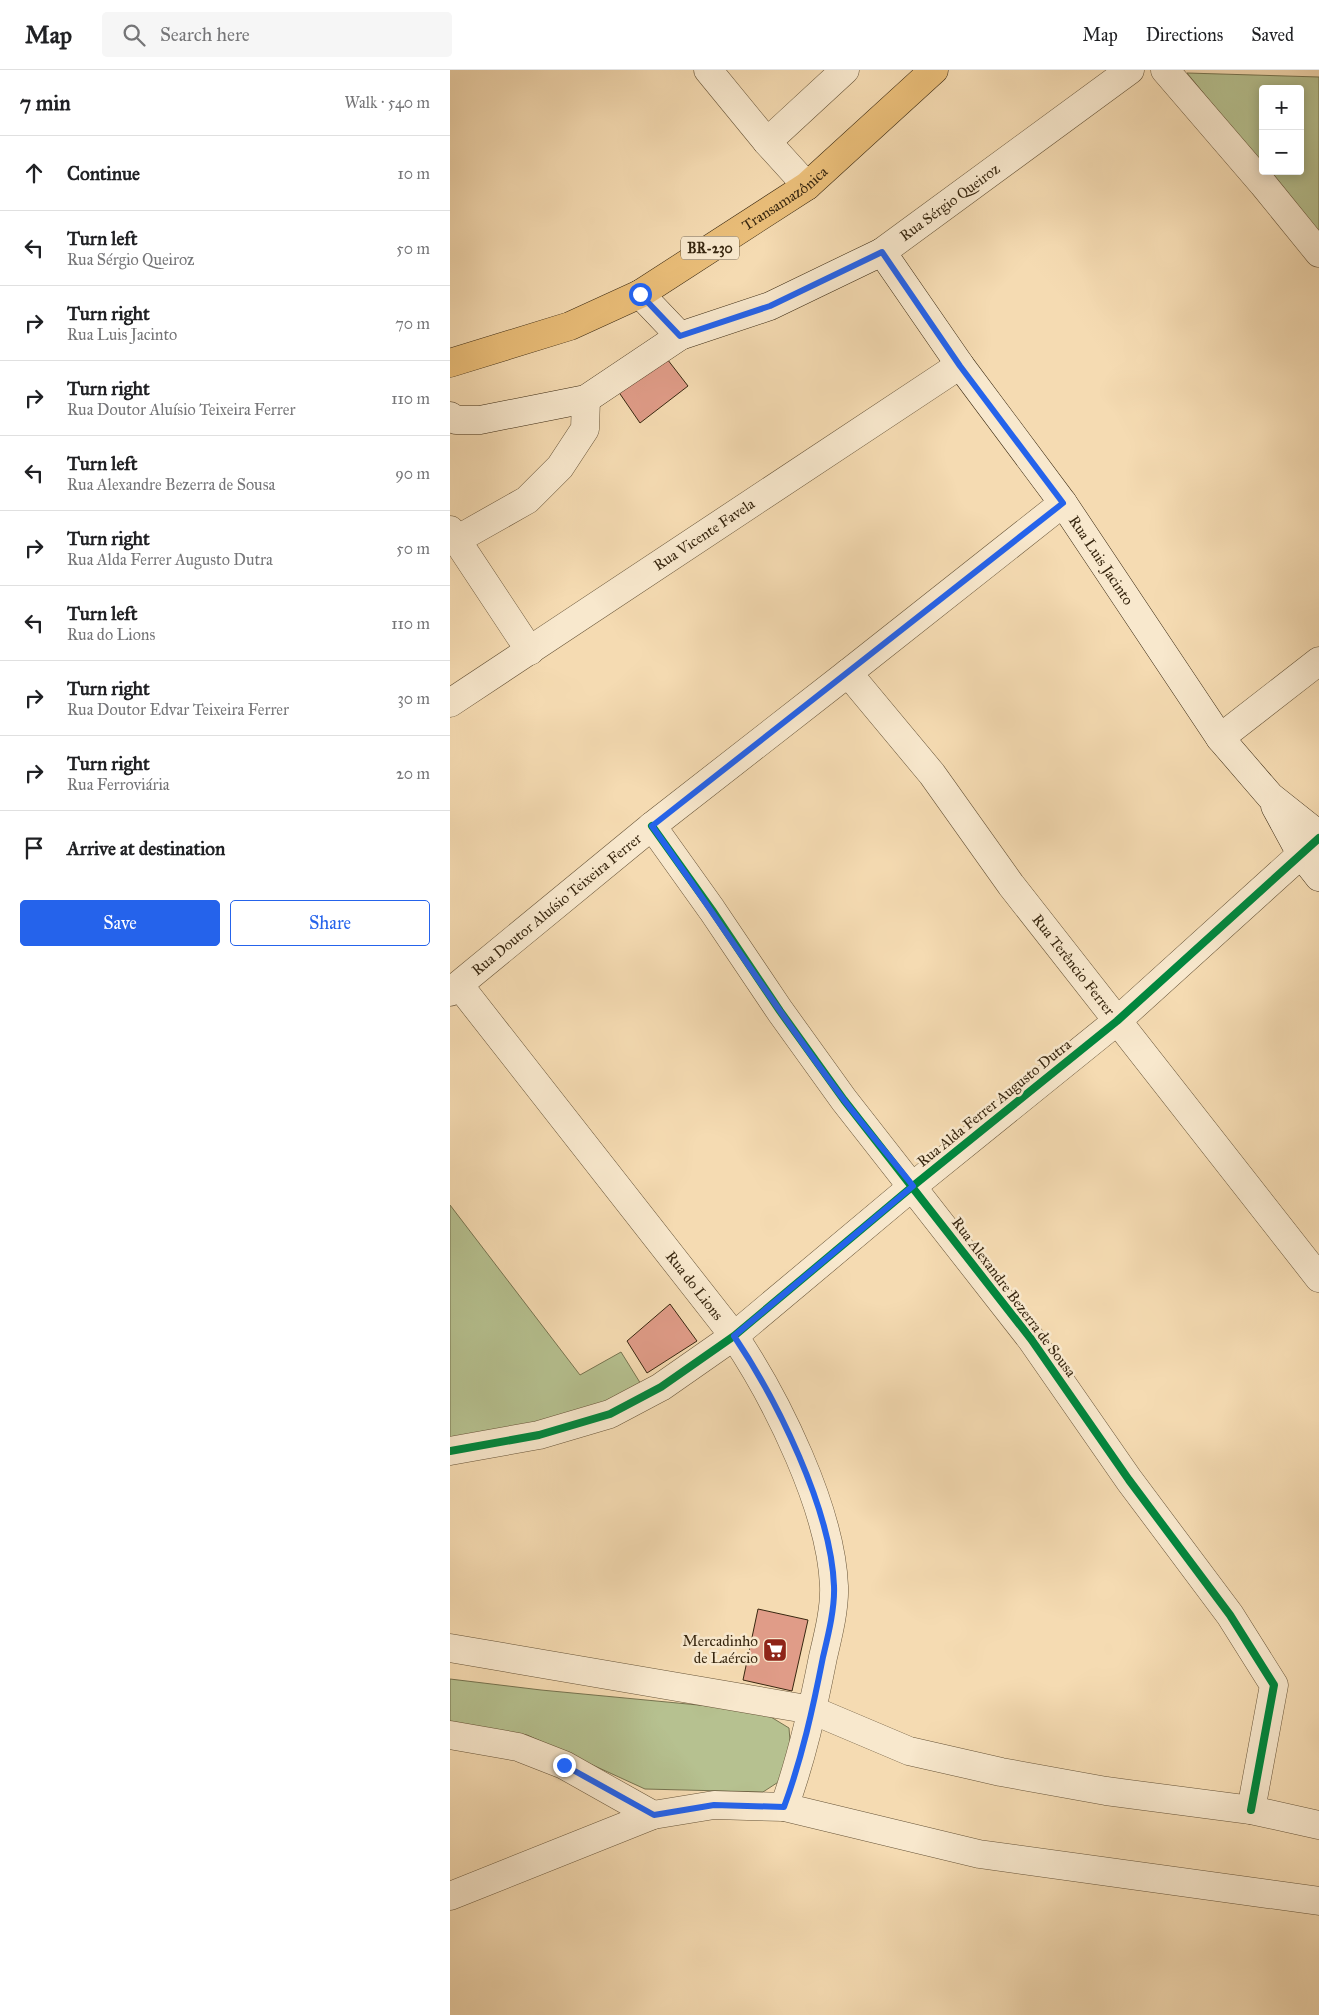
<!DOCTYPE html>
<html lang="en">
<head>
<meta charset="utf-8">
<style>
  body { margin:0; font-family:"IM FELL Great Primer",serif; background:#f6f6f6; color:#202124 }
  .controls { position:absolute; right:15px; top:15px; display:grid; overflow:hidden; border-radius:5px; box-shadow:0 2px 12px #0003 }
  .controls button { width:45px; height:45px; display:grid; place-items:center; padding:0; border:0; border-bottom:1px solid #e0e0e0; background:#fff; color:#202124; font:25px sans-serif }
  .stop { position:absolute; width:15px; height:15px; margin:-11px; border:4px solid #2563eb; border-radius:50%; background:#fff }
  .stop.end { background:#2563eb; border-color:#fff; box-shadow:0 1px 5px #0008 }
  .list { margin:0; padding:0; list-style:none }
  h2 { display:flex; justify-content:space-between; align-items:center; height:65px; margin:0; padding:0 20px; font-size:21px }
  h2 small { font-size:16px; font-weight:400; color:#757577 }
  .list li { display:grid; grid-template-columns:32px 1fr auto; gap:15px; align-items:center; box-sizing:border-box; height:75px; padding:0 20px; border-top:1px solid #e0e0e0 }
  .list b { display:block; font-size:19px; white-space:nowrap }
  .list p { margin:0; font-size:16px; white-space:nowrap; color:#757577 }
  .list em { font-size:16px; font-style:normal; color:#757577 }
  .actions { display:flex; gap:10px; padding:15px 20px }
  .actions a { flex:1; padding:11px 0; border:1px solid #2563eb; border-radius:5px; text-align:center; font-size:18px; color:#2563eb }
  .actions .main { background:#2563eb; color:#fff }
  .icon { flex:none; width:28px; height:28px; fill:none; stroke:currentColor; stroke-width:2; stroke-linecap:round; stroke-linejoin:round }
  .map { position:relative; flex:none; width:869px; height:1945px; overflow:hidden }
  header { display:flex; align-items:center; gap:30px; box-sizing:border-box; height:70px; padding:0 25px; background:#fff; border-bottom:1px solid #e0e0e0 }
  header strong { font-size:24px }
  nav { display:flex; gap:28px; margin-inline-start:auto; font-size:18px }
  .search { width:350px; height:45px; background:#f6f6f6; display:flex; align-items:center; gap:12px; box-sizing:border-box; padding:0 18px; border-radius:5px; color:#757577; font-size:19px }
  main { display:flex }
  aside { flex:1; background:#fff }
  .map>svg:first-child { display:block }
  .green { fill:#b6c190; stroke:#777450 }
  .building { fill:#e09c88; stroke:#382710 }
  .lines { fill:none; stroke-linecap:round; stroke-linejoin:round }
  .minor-casing { stroke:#675438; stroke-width:29 }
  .secondary-casing { stroke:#382710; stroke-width:29 }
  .trunk-casing { stroke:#382710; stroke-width:29 }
  .minor { stroke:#f8e8cd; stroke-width:28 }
  .secondary { stroke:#f8e8cd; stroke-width:28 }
  .trunk { stroke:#eabe79; stroke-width:28 }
  .cycleway-casing { stroke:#f8e8cd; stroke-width:11 }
  .cycleway { stroke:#00873e; stroke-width:8 }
  .route { stroke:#2563eb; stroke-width:6 }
  .labels { text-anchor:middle; stroke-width:5; stroke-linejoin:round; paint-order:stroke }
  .shield { fill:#f8e8cd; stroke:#726149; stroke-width:1 }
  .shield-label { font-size:14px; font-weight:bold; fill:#382710 }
  .street-label { font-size:15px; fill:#382710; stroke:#f8e8cd }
  .poi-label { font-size:15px; fill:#382710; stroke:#f8e8cd; text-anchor:end }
</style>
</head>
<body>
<header>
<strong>Map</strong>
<div class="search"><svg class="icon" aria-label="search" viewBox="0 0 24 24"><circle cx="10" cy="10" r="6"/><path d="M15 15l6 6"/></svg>Search here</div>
<nav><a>Map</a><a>Directions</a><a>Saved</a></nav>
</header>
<main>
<aside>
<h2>7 min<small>Walk · 540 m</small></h2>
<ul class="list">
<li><svg class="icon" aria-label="ahead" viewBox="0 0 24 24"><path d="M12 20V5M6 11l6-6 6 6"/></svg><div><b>Continue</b></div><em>10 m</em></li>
<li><svg class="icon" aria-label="left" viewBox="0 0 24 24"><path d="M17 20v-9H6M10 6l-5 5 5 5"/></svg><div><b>Turn left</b><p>Rua Sérgio Queiroz</p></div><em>50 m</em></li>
<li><svg class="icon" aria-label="right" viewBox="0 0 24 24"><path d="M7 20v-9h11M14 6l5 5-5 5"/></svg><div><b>Turn right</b><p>Rua Luis Jacinto</p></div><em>70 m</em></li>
<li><svg class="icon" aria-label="right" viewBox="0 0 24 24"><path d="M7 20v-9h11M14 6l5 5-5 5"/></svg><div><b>Turn right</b><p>Rua Doutor Aluísio Teixeira Ferrer</p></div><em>110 m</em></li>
<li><svg class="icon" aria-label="left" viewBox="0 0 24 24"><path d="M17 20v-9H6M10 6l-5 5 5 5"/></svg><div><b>Turn left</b><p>Rua Alexandre Bezerra de Sousa</p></div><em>90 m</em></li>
<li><svg class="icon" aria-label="right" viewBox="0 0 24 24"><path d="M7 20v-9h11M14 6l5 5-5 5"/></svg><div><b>Turn right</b><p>Rua Alda Ferrer Augusto Dutra</p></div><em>50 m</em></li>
<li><svg class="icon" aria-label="left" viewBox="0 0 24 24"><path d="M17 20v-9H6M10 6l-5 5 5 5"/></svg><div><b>Turn left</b><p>Rua do Lions</p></div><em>110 m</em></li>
<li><svg class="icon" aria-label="right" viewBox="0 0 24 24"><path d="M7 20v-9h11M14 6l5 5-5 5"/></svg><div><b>Turn right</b><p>Rua Doutor Edvar Teixeira Ferrer</p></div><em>30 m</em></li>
<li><svg class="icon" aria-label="right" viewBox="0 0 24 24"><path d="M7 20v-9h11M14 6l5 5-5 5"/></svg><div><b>Turn right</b><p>Rua Ferroviária</p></div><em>20 m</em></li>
<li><svg class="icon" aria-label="arrive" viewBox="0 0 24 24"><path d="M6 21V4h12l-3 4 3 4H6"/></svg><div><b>Arrive at destination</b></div></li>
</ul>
<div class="actions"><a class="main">Save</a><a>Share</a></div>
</aside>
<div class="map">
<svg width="869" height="1945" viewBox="0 0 869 1945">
  <rect width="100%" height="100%" fill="#f5dbb2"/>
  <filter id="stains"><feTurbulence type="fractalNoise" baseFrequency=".004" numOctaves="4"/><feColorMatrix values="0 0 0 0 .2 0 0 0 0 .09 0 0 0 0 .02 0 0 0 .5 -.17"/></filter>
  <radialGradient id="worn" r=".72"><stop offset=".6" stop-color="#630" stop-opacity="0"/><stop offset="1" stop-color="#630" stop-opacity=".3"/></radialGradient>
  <g class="green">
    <path d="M737,3L869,7V165L817,101H850V19H813V96Z"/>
    <path d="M0,1135L130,1305L171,1282L194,1319L96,1351L0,1368Z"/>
    <path d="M0,1609L91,1620L311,1641L339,1658L341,1684L336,1707L313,1722L195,1719L77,1665L0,1653Z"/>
  </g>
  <g class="building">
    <path d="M214,285L238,316L190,353L168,321Z"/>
    <path d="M220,1234L247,1271L197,1303L177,1271Z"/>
    <path d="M308,1539L358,1550L342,1621L293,1610Z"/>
  </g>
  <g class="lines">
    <defs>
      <g id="minor">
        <path d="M258,0L317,72L357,116"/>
        <path d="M715,0L813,114L869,183"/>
        <path d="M317,72L395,0"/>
        <path id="s1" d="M432,182L680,0"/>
        <path d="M0,460L80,581"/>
        <path d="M8,469L77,430L110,397L135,359L136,329"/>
        <path id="s2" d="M398,603L482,704L561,815L869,1208"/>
        <path id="s3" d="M0,633L510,295"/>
        <path d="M770,668L869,591"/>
        <path d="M202,756L262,840L330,941L394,1030L581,1269L679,1410L780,1545L824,1615L801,1740"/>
        <path id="s4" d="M9,915L284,1266C327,1330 381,1439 384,1516C385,1538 378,1566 373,1587C363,1638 352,1688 334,1737"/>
        <path id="s5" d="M0,922L202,756L398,603L613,433"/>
        <path d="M0,1381L89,1365L160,1344L211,1317L284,1266L463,1116L667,951L868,769"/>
        <path d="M0,1578L362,1640L459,1681L551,1702L656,1721L801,1740L869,1755"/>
        <path d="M0,1665L68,1677L114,1695L203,1745"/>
        <path d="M0,1826L203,1745L264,1735L334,1737L529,1784L869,1831"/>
      </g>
      <g id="secondary">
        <path d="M190,224L230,266"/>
        <path id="s6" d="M0,346L6,350H30L136,329L230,266L320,236L432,182L510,295L613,433L770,668L820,726L869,765"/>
        <path d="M825,736L851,784L869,807"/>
      </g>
      <g id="trunk">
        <path id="s7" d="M0,293L120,256L190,224L357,116L484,0"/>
      </g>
    </defs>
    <use href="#minor" class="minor-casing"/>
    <use href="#secondary" class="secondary-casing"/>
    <use href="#trunk" class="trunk-casing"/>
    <use href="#minor" class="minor"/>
    <use href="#secondary" class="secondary"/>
    <use href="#trunk" class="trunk"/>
    <defs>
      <g id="cycleway">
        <path d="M202,756L262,840L330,941L394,1030L581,1269L679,1410L780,1545L824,1615L801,1740"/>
        <path d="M0,1381L89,1365L160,1344L211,1317L284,1266L463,1116L667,951L869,768"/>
      </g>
    </defs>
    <use href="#cycleway" class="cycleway-casing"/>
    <use href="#cycleway" class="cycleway"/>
  </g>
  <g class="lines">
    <path class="route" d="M114,1695L204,1745L264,1735L334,1737C352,1688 363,1638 373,1587C378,1566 385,1538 384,1516C381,1439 327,1330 284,1266L463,1116C440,1087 416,1059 394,1030C327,941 267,847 202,756L613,433L510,296L432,182L320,236L230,266L190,224"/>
  </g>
  <defs>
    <symbol id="supermarket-square" viewBox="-11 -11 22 22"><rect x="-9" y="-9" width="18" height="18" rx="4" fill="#8f2418" stroke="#f8e8cd"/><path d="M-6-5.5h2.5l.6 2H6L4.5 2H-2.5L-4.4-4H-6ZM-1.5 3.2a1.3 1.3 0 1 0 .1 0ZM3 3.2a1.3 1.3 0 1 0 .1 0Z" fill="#fff"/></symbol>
  </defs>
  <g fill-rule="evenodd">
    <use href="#supermarket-square" x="311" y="1566" width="28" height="28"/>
  </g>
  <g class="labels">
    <rect class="shield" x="231" y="166.5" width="58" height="23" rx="4"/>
    <g class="shield-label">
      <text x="260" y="183">BR-230</text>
    </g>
    <g class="street-label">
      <text dy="5" stroke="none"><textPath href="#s7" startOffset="376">Transamazônica</textPath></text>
      <text dy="5" stroke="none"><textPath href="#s1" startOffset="84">Rua Sérgio Queiroz</textPath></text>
      <text dy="5" stroke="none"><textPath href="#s3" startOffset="305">Rua Vicente Favela</textPath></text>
      <text dy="5" stroke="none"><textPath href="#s6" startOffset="850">Rua Luis Jacinto</textPath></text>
      <text dy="5" stroke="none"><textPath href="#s5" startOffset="138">Rua Doutor Aluísio Teixeira Ferrer</textPath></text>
      <text dy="5" stroke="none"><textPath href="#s2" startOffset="369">Rua Terêncio Ferrer</textPath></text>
      <text transform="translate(544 1033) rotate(-39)" y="5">Rua Alda Ferrer Augusto Dutra</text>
      <text dy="5" stroke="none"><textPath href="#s4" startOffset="382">Rua do Lions</textPath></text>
      <text transform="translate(564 1227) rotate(53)" y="5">Rua Alexandre Bezerra de Sousa</text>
    </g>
    <g class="poi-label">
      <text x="308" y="1576">Mercadinho<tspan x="308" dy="17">de Laércio</tspan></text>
    </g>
  </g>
  <rect width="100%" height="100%" filter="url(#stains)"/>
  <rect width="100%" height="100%" fill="url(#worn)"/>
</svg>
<div class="controls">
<button>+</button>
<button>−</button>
</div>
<div class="stop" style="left:190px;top:224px"></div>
<div class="stop end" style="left:114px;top:1695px"></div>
</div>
</main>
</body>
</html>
